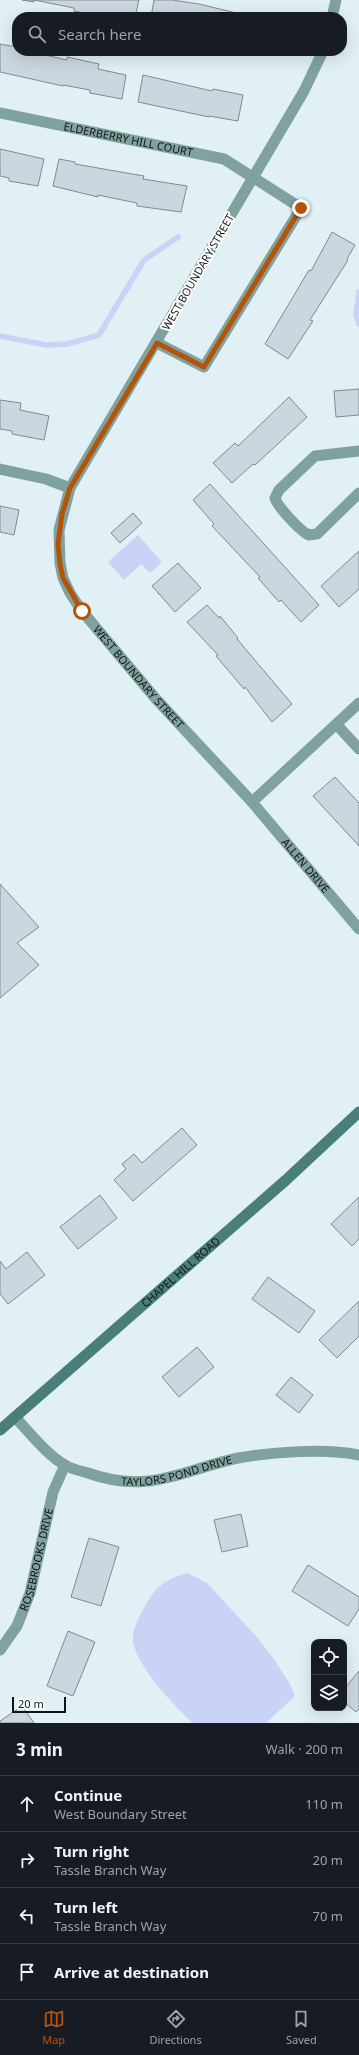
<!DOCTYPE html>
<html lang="en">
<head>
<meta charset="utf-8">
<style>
  body { margin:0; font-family:"Noto Sans",sans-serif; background:#20242c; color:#f1f3f6 }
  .controls { position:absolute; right:12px; bottom:12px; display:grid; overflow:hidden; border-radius:8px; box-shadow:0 4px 16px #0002 }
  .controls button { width:36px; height:36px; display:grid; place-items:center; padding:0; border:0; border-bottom:1px solid #363941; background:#171b24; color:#f1f3f6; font:20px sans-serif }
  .scale { position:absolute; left:12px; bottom:10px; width:54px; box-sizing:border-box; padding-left:4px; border:2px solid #0f1415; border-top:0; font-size:11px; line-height:14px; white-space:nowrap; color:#0f1415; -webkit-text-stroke:3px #fff; paint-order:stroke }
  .stop { position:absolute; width:12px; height:12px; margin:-9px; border:3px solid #b45309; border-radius:50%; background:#fff }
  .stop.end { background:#b45309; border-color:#fff; box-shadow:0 1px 4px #0008 }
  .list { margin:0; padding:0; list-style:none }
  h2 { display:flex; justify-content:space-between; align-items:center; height:52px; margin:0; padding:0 16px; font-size:17px }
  h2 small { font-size:13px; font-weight:400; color:#9ea1a6 }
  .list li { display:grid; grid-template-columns:26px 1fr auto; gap:12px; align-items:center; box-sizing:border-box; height:56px; padding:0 16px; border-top:1px solid #363941 }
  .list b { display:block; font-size:15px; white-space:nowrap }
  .list p { margin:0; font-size:13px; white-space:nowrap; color:#9ea1a6 }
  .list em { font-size:13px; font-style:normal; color:#9ea1a6 }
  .icon { flex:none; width:22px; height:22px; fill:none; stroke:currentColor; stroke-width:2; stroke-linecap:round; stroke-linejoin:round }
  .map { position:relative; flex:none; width:359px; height:1723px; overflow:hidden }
  .search { position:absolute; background:#171b24; box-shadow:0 4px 16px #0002; left:12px; right:12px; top:12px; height:44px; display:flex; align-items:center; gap:10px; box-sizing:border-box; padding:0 14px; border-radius:16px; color:#9ea1a6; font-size:15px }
  .sheet { height:276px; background:#171b24 }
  nav { display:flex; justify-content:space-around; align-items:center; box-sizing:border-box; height:56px; border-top:1px solid #363941; background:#171b24; font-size:11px; color:#9ea1a6 }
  nav a { display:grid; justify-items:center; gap:2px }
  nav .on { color:#b45309 }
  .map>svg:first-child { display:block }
  .water { fill:#c8d3f6 }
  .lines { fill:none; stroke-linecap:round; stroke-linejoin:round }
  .stream { stroke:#c8d3f6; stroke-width:5.5 }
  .building { fill:#cbd6df; stroke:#808a92 }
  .minor { stroke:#80a29e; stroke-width:11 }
  .secondary { stroke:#4a7e78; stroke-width:11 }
  .route { stroke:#b45309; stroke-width:5 }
  .labels { text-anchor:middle; stroke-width:4; stroke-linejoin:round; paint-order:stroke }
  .street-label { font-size:11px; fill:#0f1415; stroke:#fff }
</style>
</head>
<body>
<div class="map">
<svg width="359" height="1723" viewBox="0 0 359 1723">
  <rect width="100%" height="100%" fill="#e1f0f4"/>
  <g class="water">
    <path d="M138,535L162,562L150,573L141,564L124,580L108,562Z"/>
    <path d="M187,1573L207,1583L255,1635L274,1659L290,1684L295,1696L266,1723H193C176,1708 130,1660 133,1636C134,1627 139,1616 144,1608C156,1586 164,1580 187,1573Z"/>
  </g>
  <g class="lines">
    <g class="stream">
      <path d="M359,292L356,315L359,324"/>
      <path d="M0,336L46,345L67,344L99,335L144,260L178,237"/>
    </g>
  </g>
  <g class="building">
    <path d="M22,0H139L135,17L106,13L105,17H103L74,11V8L34,0V2Z"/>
    <path d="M154,0H172L199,4L253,17H151Z"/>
    <path d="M0,44L17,47V51H28L67,60V57L99,64L98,69L126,75L122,99L90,93V90L63,85V86L0,72Z"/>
    <path d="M143,75L212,91L213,89L243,95L238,121L209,116V117L138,102Z"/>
    <path d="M0,149L44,159L38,186L9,181V178L0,176Z"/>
    <path d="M59,159L75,162V164L144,176L143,179L187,186L181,212L137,206V203L98,195V197L53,186Z"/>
    <path d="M332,232L355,245L347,259L348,260L310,320L313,321L288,359L265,344L309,270L311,271Z"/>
    <path d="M359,389V415L336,417L334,391Z"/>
    <path d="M289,397L307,417L255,465L253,464L232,483L213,463L235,443L238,446Z"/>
    <path d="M0,400L21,403L20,410L49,416L44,440L12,434V431L0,429Z"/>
    <path d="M210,484L319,605L301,622L281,600L279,602L258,578L260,577L212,526L214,524L193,500Z"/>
    <path d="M0,506L19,510L14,535L0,532Z"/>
    <path d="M133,513L142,523L120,543L111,533Z"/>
    <path d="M359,551V589L339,607L321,586Z"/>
    <path d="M178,563L201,588L175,612L152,586Z"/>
    <path d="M207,605L219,618L220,616L238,638L237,639L292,704L272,722L245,687L244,689L216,656L218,655L187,622Z"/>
    <path d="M335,777L359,803V846L313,796Z"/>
    <path d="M0,884L39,927L17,943L39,965L0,998Z"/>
    <path d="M182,1128L197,1145L133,1201L114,1180L126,1169L122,1164L134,1154L142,1163Z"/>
    <path d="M100,1195L117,1218L78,1249L60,1227Z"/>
    <path d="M359,1197V1239L352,1246L331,1224Z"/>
    <path d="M27,1252L45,1275L8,1304L0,1294V1261L6,1269Z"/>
    <path d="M268,1277L315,1311L299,1333L252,1299Z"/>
    <path d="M359,1301V1336L337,1358L319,1340Z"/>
    <path d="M197,1347L214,1367L179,1397L162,1377Z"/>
    <path d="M291,1377L313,1395L299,1413L276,1395Z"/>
    <path d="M241,1514L248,1546L222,1552L214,1520Z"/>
    <path d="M89,1538L119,1547L101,1606L71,1597Z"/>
    <path d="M308,1565L359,1597V1609L348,1626L292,1591Z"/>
    <path d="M68,1631L95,1642L73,1696L47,1686Z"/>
    <path d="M359,1671V1709L356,1712L344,1702V1689Z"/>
    <path d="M22,1706L34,1723H0V1721Z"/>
  </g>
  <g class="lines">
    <g class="minor">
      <path d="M332,17L336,0"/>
      <path id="s1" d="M323,51L304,91L70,488L59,530L60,563L63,578L70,593L82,611L156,699L252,802L359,929"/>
      <path id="s2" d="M0,113L224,159L301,208L204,367L157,343"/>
      <path d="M359,451L315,456L279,490L275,498C277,506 301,532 309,535L317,534L359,493"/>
      <path d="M0,469L46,479L70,488"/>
      <path d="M337,725L359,749"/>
      <path d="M252,802L359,703"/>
      <path id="s3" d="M15,1417C28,1431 48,1456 65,1465C71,1469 81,1471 88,1473C149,1495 182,1470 238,1458C271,1452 326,1448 359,1455"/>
      <path id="s4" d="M0,1650L17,1626L30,1593L53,1492L65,1465"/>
    </g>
    <path class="secondary" id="s5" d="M0,1430L286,1180L359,1112"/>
  </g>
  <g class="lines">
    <path class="route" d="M82,611L63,578L60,564L58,544L62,514L70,488L157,343L204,367L301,208"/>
  </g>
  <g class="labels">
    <g class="street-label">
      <text dy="4" stroke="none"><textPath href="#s2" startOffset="131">ELDERBERRY HILL COURT</textPath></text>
      <text transform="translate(198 272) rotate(-60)" y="4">WEST BOUNDARY STREET</text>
      <text dy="4" stroke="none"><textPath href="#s1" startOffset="722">WEST BOUNDARY STREET</textPath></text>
      <text dy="4" stroke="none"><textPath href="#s1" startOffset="974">ALLEN DRIVE</textPath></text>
      <text dy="4" stroke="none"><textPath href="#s5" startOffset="240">CHAPEL HILL ROAD</textPath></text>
      <text dy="4" stroke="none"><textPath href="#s3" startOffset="185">TAYLORS POND DRIVE</textPath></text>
      <text dy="4" stroke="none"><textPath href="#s4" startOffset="99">ROSEBROOKS DRIVE</textPath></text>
    </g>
  </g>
</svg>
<div class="controls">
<button><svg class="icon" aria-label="locate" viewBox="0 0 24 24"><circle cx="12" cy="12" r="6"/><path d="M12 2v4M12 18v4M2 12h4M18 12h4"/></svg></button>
<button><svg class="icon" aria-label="layers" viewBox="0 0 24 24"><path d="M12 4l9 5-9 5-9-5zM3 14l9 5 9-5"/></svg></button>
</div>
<div class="scale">20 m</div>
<div class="stop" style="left:82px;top:611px"></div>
<div class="stop end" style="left:301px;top:208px"></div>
<div class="search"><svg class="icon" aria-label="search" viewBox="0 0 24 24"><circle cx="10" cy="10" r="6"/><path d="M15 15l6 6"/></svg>Search here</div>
</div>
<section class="sheet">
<h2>3 min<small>Walk · 200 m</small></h2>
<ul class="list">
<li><svg class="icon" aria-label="ahead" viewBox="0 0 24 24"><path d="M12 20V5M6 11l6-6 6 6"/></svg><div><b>Continue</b><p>West Boundary Street</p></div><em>110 m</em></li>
<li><svg class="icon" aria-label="right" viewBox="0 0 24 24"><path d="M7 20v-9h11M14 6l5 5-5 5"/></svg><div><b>Turn right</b><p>Tassle Branch Way</p></div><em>20 m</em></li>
<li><svg class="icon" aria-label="left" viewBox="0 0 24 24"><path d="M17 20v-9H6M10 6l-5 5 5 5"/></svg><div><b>Turn left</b><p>Tassle Branch Way</p></div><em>70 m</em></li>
<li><svg class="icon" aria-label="arrive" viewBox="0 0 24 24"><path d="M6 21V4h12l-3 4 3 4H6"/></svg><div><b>Arrive at destination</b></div></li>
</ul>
</section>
<nav>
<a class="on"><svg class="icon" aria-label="map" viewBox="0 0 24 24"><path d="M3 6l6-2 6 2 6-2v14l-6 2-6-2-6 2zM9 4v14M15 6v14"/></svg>Map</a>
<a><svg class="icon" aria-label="directions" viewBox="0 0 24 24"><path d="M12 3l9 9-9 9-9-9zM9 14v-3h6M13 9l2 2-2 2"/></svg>Directions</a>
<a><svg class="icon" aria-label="saved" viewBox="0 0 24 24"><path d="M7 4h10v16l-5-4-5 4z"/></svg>Saved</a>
</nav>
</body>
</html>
